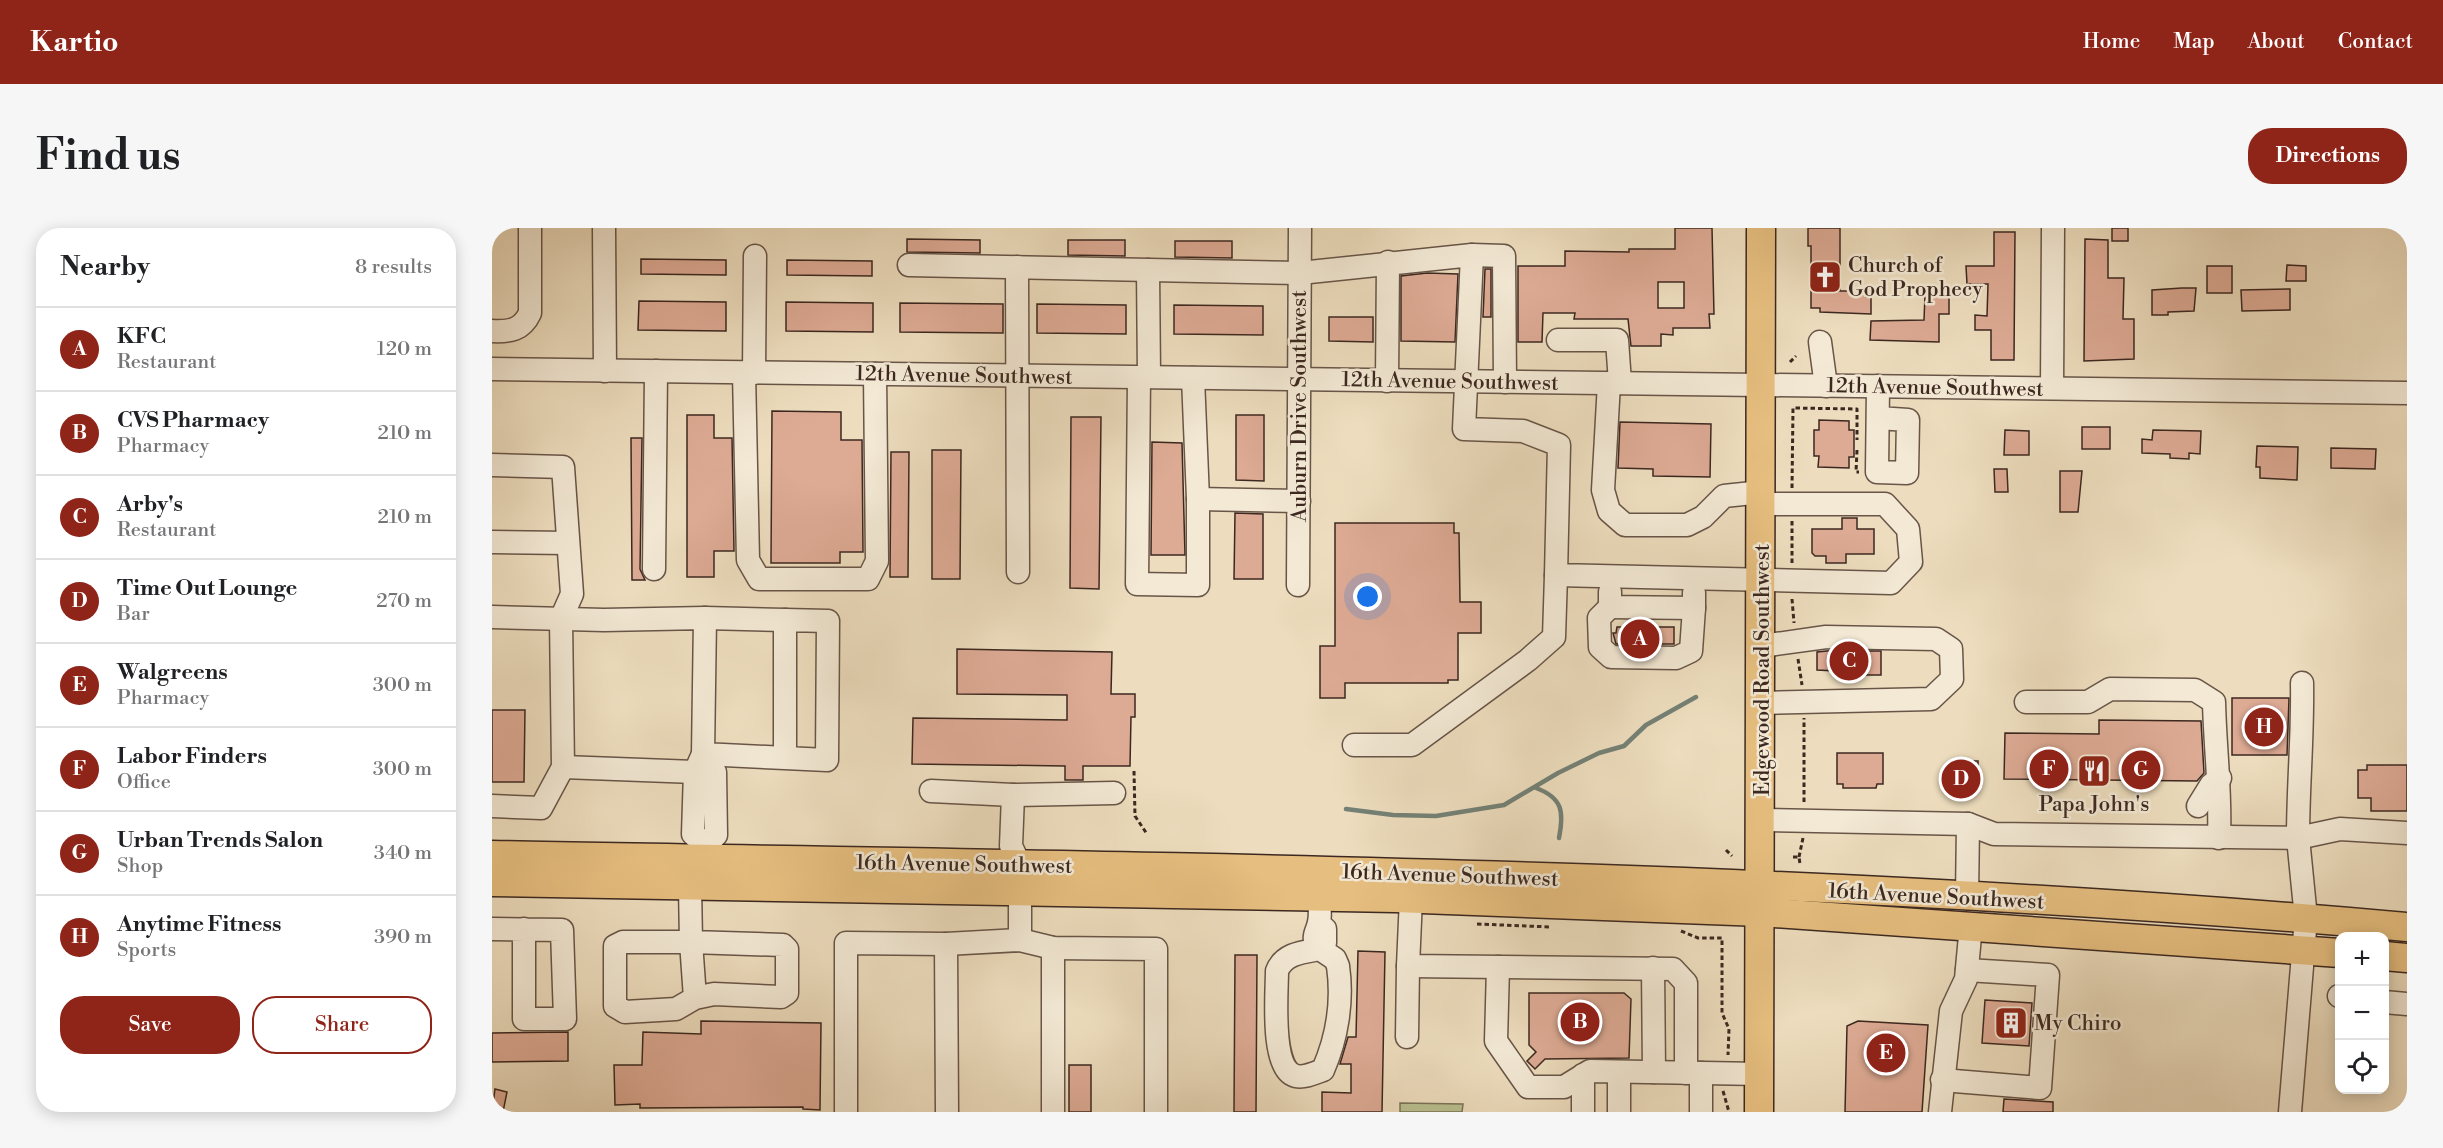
<!DOCTYPE html>
<html lang="en">
<head>
<meta charset="utf-8">
<style>
  body { margin:0; font-family:"Libre Bodoni",serif; background:#f6f6f6; color:#202124 }
  .controls { position:absolute; right:18px; bottom:18px; display:grid; overflow:hidden; border-radius:12px; box-shadow:0 3px 15px #0003 }
  .controls button { width:54px; height:54px; display:grid; place-items:center; padding:0; border:0; border-bottom:2px solid #e0e0e0; background:#fff; color:#202124; font:30px sans-serif }
  .you { position:absolute; left:876px; top:369px; width:21px; height:21px; margin:-15px; border:4px solid #fff; border-radius:50%; background:#1a73e8; box-shadow:0 0 0 9px #1a73e833 }
  .badge { display:grid; place-items:center; width:39px; height:39px; border-radius:50%; background:#8f2418; color:#fff; font-size:20px; font-weight:700 }
  .pin { position:absolute; translate:-50% -50%; border:3px solid #fff; box-shadow:0 2px 6px #0006 }
  .list { margin:0; padding:0; list-style:none }
  h2 { display:flex; justify-content:space-between; align-items:center; height:78px; margin:0; padding:0 24px; font-size:26px }
  h2 small { font-size:20px; font-weight:400; color:#757577 }
  .list li { display:grid; grid-template-columns:39px 1fr auto; gap:18px; align-items:center; box-sizing:border-box; height:84px; padding:0 24px; border-top:2px solid #e0e0e0 }
  .list b { display:block; font-size:22px; white-space:nowrap }
  .list p { margin:0; font-size:20px; white-space:nowrap; color:#757577 }
  .list em { font-size:20px; font-style:normal; color:#757577 }
  .actions { display:flex; gap:12px; padding:18px 24px }
  .actions a { flex:1; padding:14px 0; border:2px solid #8f2418; border-radius:24px; text-align:center; font-size:21px; color:#8f2418 }
  .actions .main { background:#8f2418; color:#fff }
  .icon { flex:none; width:33px; height:33px; fill:none; stroke:currentColor; stroke-width:2; stroke-linecap:round; stroke-linejoin:round }
  .map { position:relative; flex:none; width:1915px; height:884px; overflow:hidden; border-radius:24px }
  header { display:flex; align-items:center; gap:36px; box-sizing:border-box; height:84px; padding:0 30px; background:#8f2418; color:#fff }
  header strong { font-size:28px }
  nav { display:flex; gap:33px; margin-inline-start:auto; font-size:21px }
  .intro { display:flex; align-items:center; justify-content:space-between; box-sizing:border-box; height:144px; padding:0 36px }
  h1 { margin:0; font-size:42px }
  .button { padding:15px 27px; border-radius:24px; background:#8f2418; color:#fff; font-size:21px; font-weight:700 }
  main { display:flex; gap:36px; padding:0 36px }
  aside { flex:1; background:#fff; border-radius:24px; box-shadow:0 3px 15px #0003 }
  .map>svg:first-child { display:block }
  .grass { fill:#b9c091; stroke:#7a7458; stroke-width:1.5 }
  .lines { fill:none; stroke-linecap:round; stroke-linejoin:round }
  .stream { stroke:#748176; stroke-width:4.5 }
  .building { fill:#ddaa94; stroke:#3c2820; stroke-width:1.5; fill-rule:evenodd }
  .minor-casing { stroke:#685548; stroke-width:25 }
  .major-casing { stroke:#3c2820; stroke-width:31 }
  .path { stroke:#3c2820; stroke-width:3; stroke-dasharray:4.5 3; stroke-linecap:butt }
  .minor { stroke:#f3e9d5; stroke-width:22 }
  .major { stroke:#e6be7f; stroke-width:28 }
  .labels { text-anchor:middle; stroke-width:5; stroke-linejoin:round; paint-order:stroke }
  .poi-label { font-size:21px; fill:#3c2820; stroke:#f3e9d5; text-anchor:start }
  .street-label { font-size:21px; fill:#3c2820; stroke:#f3e9d5 }
</style>
</head>
<body>
<header>
<strong>Kartio</strong>
<nav><a>Home</a><a>Map</a><a>About</a><a>Contact</a></nav>
</header>
<div class="intro"><h1>Find us</h1><a class="button">Directions</a></div>
<main>
<aside>
<h2>Nearby<small>8 results</small></h2>
<ul class="list">
<li><span class="badge">A</span><div><b>KFC</b><p>Restaurant</p></div><em>120 m</em></li>
<li><span class="badge">B</span><div><b>CVS Pharmacy</b><p>Pharmacy</p></div><em>210 m</em></li>
<li><span class="badge">C</span><div><b>Arby's</b><p>Restaurant</p></div><em>210 m</em></li>
<li><span class="badge">D</span><div><b>Time Out Lounge</b><p>Bar</p></div><em>270 m</em></li>
<li><span class="badge">E</span><div><b>Walgreens</b><p>Pharmacy</p></div><em>300 m</em></li>
<li><span class="badge">F</span><div><b>Labor Finders</b><p>Office</p></div><em>300 m</em></li>
<li><span class="badge">G</span><div><b>Urban Trends Salon</b><p>Shop</p></div><em>340 m</em></li>
<li><span class="badge">H</span><div><b>Anytime Fitness</b><p>Sports</p></div><em>390 m</em></li>
</ul>
<div class="actions"><a class="main">Save</a><a>Share</a></div>
</aside>
<div class="map">
<svg width="1915" height="884" viewBox="0 0 1915 884">
  <rect width="100%" height="100%" fill="#edddbe"/>
  <filter id="stains"><feTurbulence type="fractalNoise" baseFrequency=".00333" numOctaves="4"/><feColorMatrix values="0 0 0 0 .2 0 0 0 0 .09 0 0 0 0 .02 0 0 0 .5 -.17"/></filter>
  <radialGradient id="worn" r=".72"><stop offset=".6" stop-color="#630" stop-opacity="0"/><stop offset="1" stop-color="#630" stop-opacity=".3"/></radialGradient>
  <path class="grass" d="M908,875L971,876L970,884H908Z"/>
  <g class="lines">
    <g class="stream">
      <path d="M1044,560C1071,570 1072,584 1067,610"/>
      <path d="M854,581L901,587L944,588L1012,577L1066,545L1107,525L1132,518L1154,497L1204,469"/>
    </g>
  </g>
  <g class="building">
    <path d="M1183,0H1220L1222,86H1217L1218,100H1181V107L1169,106V118H1139L1136,91H1082L1083,85H1051L1050,114H1026V38H1073V23L1137,24V21H1183ZM1166,54H1192V80H1166Z"/>
    <path d="M1316,0H1348V63H1374V69H1379V86L1328,84V80H1319V18H1316Z"/>
    <rect x="1620" y="0" width="16" height="13"/>
    <path d="M1502,4H1523L1522,132H1499V102H1483V87L1495,88L1496,56H1475L1474,38H1502Z"/>
    <path d="M415,11L488,12V25L415,24Z"/>
    <path d="M1593,11L1616,12V50H1632L1631,91H1642V131L1592,133Z"/>
    <path d="M576,12H633V28L576,27Z"/>
    <path d="M683,13H740V30L683,29Z"/>
    <path d="M149,31L234,32V47L149,46Z"/>
    <path d="M295,32L380,33V48L295,47Z"/>
    <path d="M1795,37L1814,38V53H1794Z"/>
    <rect x="1715" y="38" width="25" height="27"/>
    <path d="M993,41H999V89H991Z"/>
    <path d="M935,45L966,46L963,114L909,113V48Z"/>
    <path d="M1690,60H1704L1702,83L1676,84V87H1660V62Z"/>
    <path d="M1798,61V82L1750,83L1749,62Z"/>
    <path d="M1433,67H1457V86H1447V114L1378,112L1379,93L1432,92Z"/>
    <path d="M147,73L234,74V103L146,102Z"/>
    <path d="M294,74L381,75V104L294,103Z"/>
    <path d="M408,75L511,76V105L408,104Z"/>
    <path d="M545,76L634,77V106L545,105Z"/>
    <path d="M682,77L771,78V107L682,106Z"/>
    <path d="M837,89H881V114L837,113Z"/>
    <path d="M280,183L349,184V212H370L371,324H348V335H279Z"/>
    <path d="M195,187H222V210H240L242,323H222V349H195Z"/>
    <path d="M744,187H772V253L744,252Z"/>
    <path d="M579,189H609L607,361L578,360Z"/>
    <path d="M1327,192L1357,193V202H1362V229H1357V240L1326,239L1327,228H1322V202H1327Z"/>
    <path d="M1128,194L1219,196L1218,249L1161,248V241L1126,240Z"/>
    <rect x="1590" y="199" width="28" height="22"/>
    <path d="M1513,202L1537,203V227H1512Z"/>
    <path d="M1661,202L1709,203L1708,226L1697,225V231L1678,230V226L1650,225V211L1660,212Z"/>
    <path d="M139,210H150L148,341L153,352H140Z"/>
    <path d="M660,214L690,215L693,327H659Z"/>
    <path d="M1765,218L1806,219L1805,252L1768,250V239H1764Z"/>
    <path d="M1839,220L1884,221L1883,241L1839,240Z"/>
    <path d="M440,222H469L468,351H440Z"/>
    <path d="M399,224H417L416,349H398Z"/>
    <path d="M1502,241H1515L1516,264H1503Z"/>
    <path d="M1568,243H1590L1586,284H1568Z"/>
    <path d="M743,285L771,286V351H742Z"/>
    <path d="M1350,290H1365V301H1382V326H1354V335H1334V328H1323L1320,325V301H1350Z"/>
    <path d="M843,295H962V305H967L968,374H989V405H966V452H956V455H853V470H828V418H843Z"/>
    <path d="M1125,399H1182V416H1124L1121,405H1124Z"/>
    <path d="M465,421L620,424L619,466H643V489H639L638,538H591V552H573V538L420,536L421,490L575,492V467L465,466Z"/>
    <path d="M1335,423H1389V447H1344V443L1325,442V424Z"/>
    <path d="M1740,470H1797L1795,527H1740Z"/>
    <path d="M0,482H33L32,554H0Z"/>
    <path d="M1607,492L1709,493L1712,545L1705,553L1512,551L1513,505L1607,506Z"/>
    <path d="M1345,525H1391V556H1385L1384,560H1351V556H1345Z"/>
    <path d="M1472,533H1486V562H1451V540H1472Z"/>
    <path d="M1875,537H1915V583H1879V570H1866V542H1875Z"/>
    <path d="M866,723L893,724L890,884H830V864L859,865V836H848L856,809H864Z"/>
    <path d="M743,727H765L764,884H742Z"/>
    <path d="M1037,765H1132L1139,771L1137,830L1053,831L1043,841L1035,833L1044,824L1037,817Z"/>
    <path d="M1493,772L1540,775L1537,818L1490,815Z"/>
    <path d="M209,793L329,795L328,882L311,881V879L148,880V876L123,877L122,837H150L151,804L209,806Z"/>
    <path d="M1366,793L1436,797L1430,884H1353L1355,798Z"/>
    <path d="M76,804V833L0,834V805Z"/>
    <rect x="577" y="837" width="22" height="47"/>
    <path d="M3,861L15,864L11,884H0Z"/>
    <path d="M1512,871L1561,874V884H1511Z"/>
  </g>
  <g class="lines">
    <defs>
      <g id="minor">
        <path d="M112,0L113,143"/>
        <path d="M980,27L1012,28L1013,154"/>
        <path d="M417,37L808,45L980,27L972,201L1031,203L1067,217L1064,347L1399,355L1419,334L1416,301L1393,276H1270"/>
        <path d="M525,39L526,344"/>
        <path d="M656,42L657,149"/>
        <path d="M0,103C18,104 30,102 38,85V0"/>
        <path d="M1066,112H1125L1128,155"/>
        <path d="M1328,114L1334,158"/>
        <path d="M0,141L1915,165"/>
        <path d="M252,145L256,332L267,351H376L385,333L383,146"/>
        <path d="M262,145L263,28"/>
        <path d="M647,149L645,356L706,357V271"/>
        <path d="M701,150L706,271L807,273"/>
        <path d="M895,153L896,34"/>
        <path d="M1117,155L1111,262L1117,283L1133,297H1195L1211,289L1232,268L1270,264"/>
        <path d="M1560,160L1561,0"/>
        <path d="M1386,190L1416,192L1415,245L1385,244L1386,158"/>
        <path d="M0,237L71,239L80,366L69,391L71,539L49,580L0,578"/>
        <path d="M0,314L76,315"/>
        <path d="M162,341L164,143"/>
        <path d="M806,357L808,0"/>
        <path d="M1118,364V379L1202,380V365"/>
        <path d="M1118,379L1107,390L1108,419L1119,429L1184,430L1199,423L1202,380"/>
        <path d="M0,389L112,392L213,390L211,526L293,530V392L336,393L335,532L293,530"/>
        <path d="M213,390L293,392"/>
        <path d="M1534,474H1596L1618,461L1703,462L1722,474C1723,520 1729,564 1727,610"/>
        <path d="M1270,475L1439,471L1460,451L1459,421L1444,411L1334,409L1270,418"/>
        <path d="M862,517H920L1036,432L1062,409L1064,347"/>
        <path d="M211,526L223,544L224,607L214,617L201,606L203,544Z"/>
        <path d="M71,539L203,544"/>
        <path d="M439,563L521,567L519,618L528,637V712"/>
        <path d="M521,567L622,565"/>
        <path d="M1706,578L1719,557L1728,550"/>
        <path d="M1270,592L1476,596"/>
        <path d="M198,658L199,714H131L123,718V778L133,784L184,781L203,770L222,766L289,769L295,765V721L291,717L199,714L203,770"/>
        <path d="M827,669C827,676 829,686 827,694C825,706 818,708 828,721L833,715V701L827,696"/>
        <path d="M1475,669L1476,596L1502,606L1806,610C1806,558 1811,507 1810,455"/>
        <path d="M919,670L916,738L1181,741L1194,755V845"/>
        <path d="M0,701L70,702L73,791H32V701"/>
        <path d="M454,716L455,884"/>
        <path d="M828,721L843,731L846,738C851,773 845,810 831,842C823,845 812,850 804,848C778,842 785,764 785,743C792,725 812,724 828,721Z"/>
        <path d="M1006,739L1004,813L1036,859H1072L1098,843L1268,846"/>
        <path d="M1161,740L1162,844"/>
        <path d="M1847,768H1848"/>
        <path d="M1892,774L1915,776"/>
        <path d="M915,809L916,738"/>
        <path d="M1127,844V884"/>
        <path d="M1209,845V884"/>
        <path d="M1091,847V884"/>
        <path d="M1450,852L1548,860L1556,747L1475,742"/>
        <path d="M354,884V715L454,716L528,712L561,720L664,721V884"/>
        <path d="M561,884V720"/>
        <path d="M1448,884L1459,783L1474,751L1479,697"/>
        <path d="M1798,884L1814,690L1806,610L1848,601L1915,605"/>
      </g>
      <g id="major">
        <path d="M0,627C638,639 1279,642 1915,699"/>
        <path d="M0,654L903,670L1269,684L1848,725"/>
        <path d="M1892,728L1915,730"/>
        <path d="M1267,884L1269,0"/>
      </g>
    </defs>
    <use href="#minor" class="minor-casing"/>
    <use href="#major" class="major-casing"/>
    <g class="path">
      <path d="M1298,134L1304,128"/>
      <path d="M1365,222L1364,244H1367"/>
      <path d="M1300,260L1301,180L1365,181V212"/>
      <path d="M1300,335V293"/>
      <path d="M1300,371L1302,395"/>
      <path d="M1306,431L1310,457"/>
      <path d="M642,543L643,588L655,606"/>
      <path d="M1312,574V490"/>
      <path d="M1234,622L1240,628"/>
      <path d="M1301,629H1307L1308,636"/>
      <path d="M1307,629L1311,610"/>
      <path d="M985,696L1059,699"/>
      <path d="M1189,703L1206,710H1230V785L1237,801L1236,827"/>
      <path d="M1231,863L1237,884"/>
    </g>
    <use href="#minor" class="minor"/>
    <use href="#major" class="major"/>
  </g>
  <defs>
    <symbol id="church-square" viewBox="-11 -11 22 22"><rect x="-9" y="-9" width="18" height="18" rx="4" fill="#8f2418" stroke="#f3e9d5"/><path d="M-1.2-6h2.4v3.5h3.3v2.4h-3.3V6h-2.4V-.1h-3.3v-2.4h3.3Z" fill="#fff"/></symbol>
    <symbol id="restaurant-square" viewBox="-11 -11 22 22"><rect x="-9" y="-9" width="18" height="18" rx="4" fill="#8f2418" stroke="#f3e9d5"/><path d="M-5-6h1v4h1v-4h1v4h1v-4h1v5L-1.5 .5V6h-2V.5L-5-1ZM5-6V6H3V1.5H1.5Q1.5-4 5-6Z" fill="#fff"/></symbol>
    <symbol id="building-square" viewBox="-11 -11 22 22"><rect x="-9" y="-9" width="18" height="18" rx="4" fill="#8f2418" stroke="#f3e9d5"/><path d="M-4-6H4V6H1V3H-1V6H-4ZM-2.5-4.3h1.7v1.8h-1.7ZM.8-4.3h1.7v1.8H.8ZM-2.5-1h1.7V.8h-1.7ZM.8-1h1.7V.8H.8Z" fill="#fff"/></symbol>
  </defs>
  <g fill-rule="evenodd">
    <use href="#church-square" x="1314" y="30" width="38" height="38"/>
    <use href="#restaurant-square" x="1583" y="524" width="38" height="38"/>
    <use href="#building-square" x="1500" y="776" width="38" height="38"/>
  </g>
  <g class="labels">
    <g class="poi-label">
      <text x="1356" y="44">Church of<tspan x="1356" dy="24">God Prophecy</tspan></text>
      <text x="1602" y="583" text-anchor="middle">Papa John's</text>
      <text x="1542" y="802">My Chiro</text>
    </g>
    <g class="street-label">
      <text transform="translate(472 147) rotate(1)" y="7">12th Avenue Southwest</text>
      <text transform="translate(958 153) rotate(1)" y="7">12th Avenue Southwest</text>
      <text transform="translate(1443 159) rotate(1)" y="7">12th Avenue Southwest</text>
      <text transform="translate(807 178) rotate(-90)" y="7">Auburn Drive Southwest</text>
      <text transform="translate(1270 442) rotate(-90)" y="7">Edgewood Road Southwest</text>
      <text transform="translate(472 636) rotate(1)" y="7">16th Avenue Southwest</text>
      <text transform="translate(958 647) rotate(2)" y="7">16th Avenue Southwest</text>
      <text transform="translate(1444 668) rotate(3)" y="7">16th Avenue Southwest</text>
    </g>
  </g>
  <rect width="100%" height="100%" filter="url(#stains)"/>
  <rect width="100%" height="100%" fill="url(#worn)"/>
</svg>
<div class="controls">
<button>+</button>
<button>−</button>
<button><svg class="icon" aria-label="locate" viewBox="0 0 24 24"><circle cx="12" cy="12" r="6"/><path d="M12 2v4M12 18v4M2 12h4M18 12h4"/></svg></button>
</div>
<div class="you"></div>
<div class="pin badge" style="left:1148px;top:411px">A</div>
<div class="pin badge" style="left:1088px;top:794px">B</div>
<div class="pin badge" style="left:1357px;top:433px">C</div>
<div class="pin badge" style="left:1469px;top:551px">D</div>
<div class="pin badge" style="left:1394px;top:825px">E</div>
<div class="pin badge" style="left:1557px;top:541px">F</div>
<div class="pin badge" style="left:1649px;top:542px">G</div>
<div class="pin badge" style="left:1772px;top:499px">H</div>
</div>
</main>
</body>
</html>
